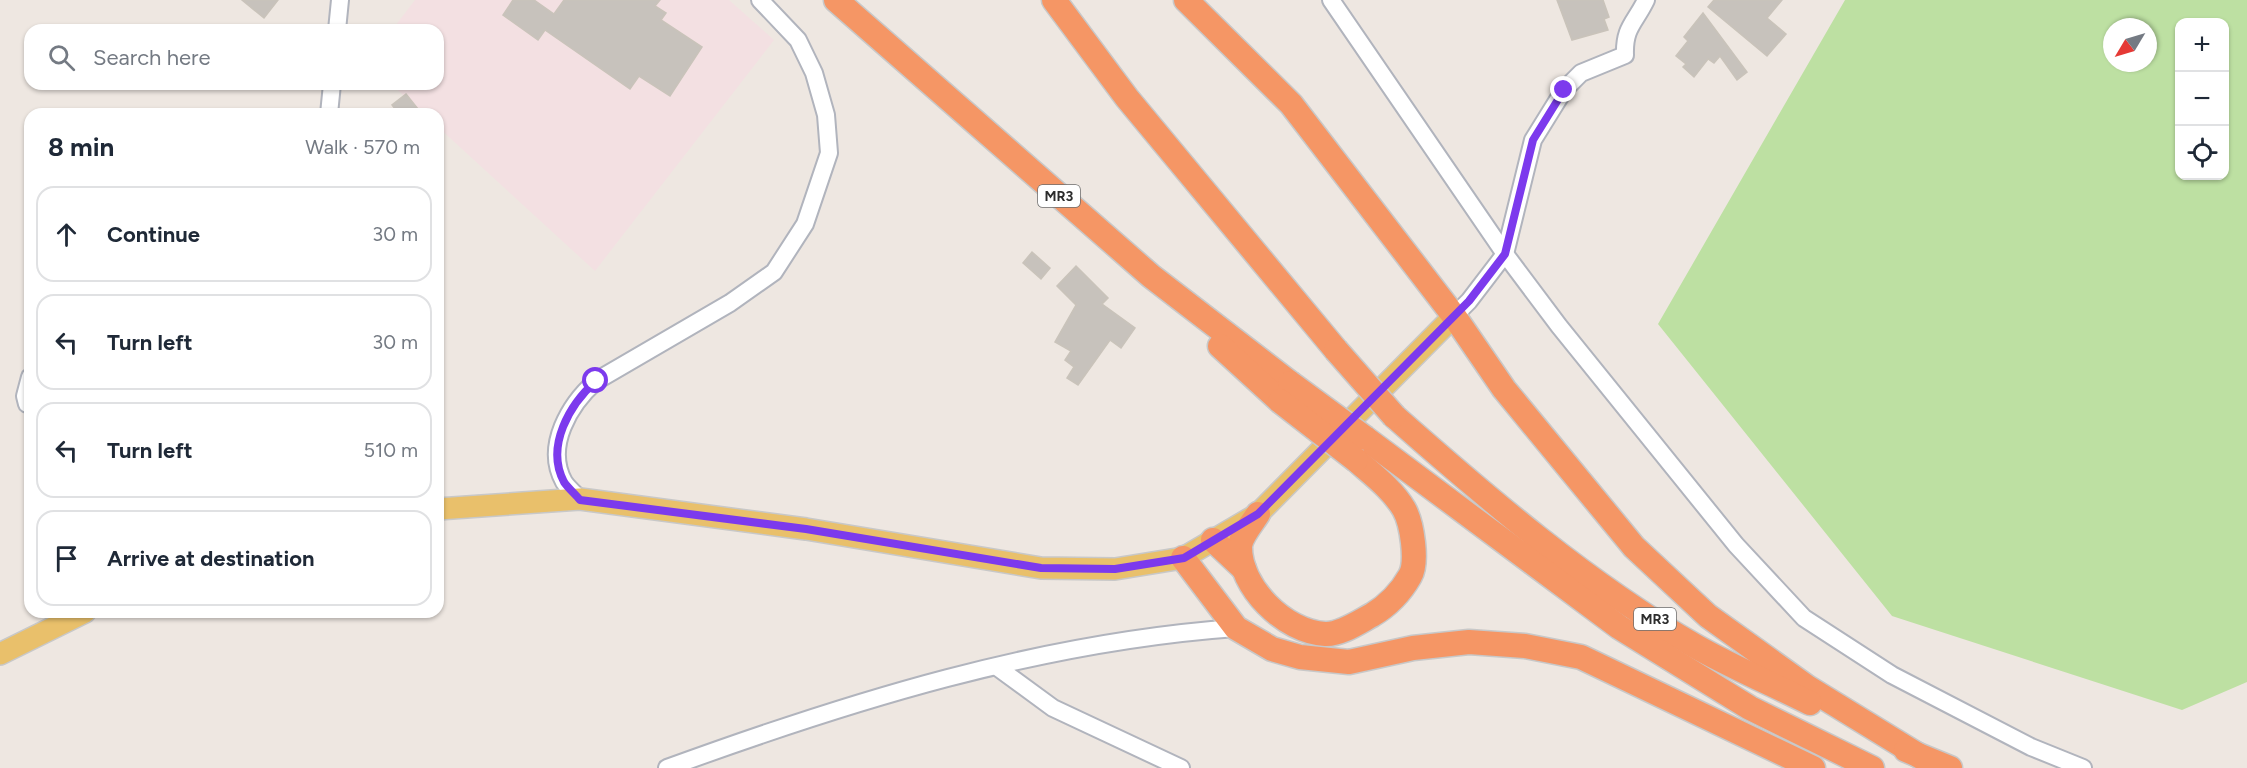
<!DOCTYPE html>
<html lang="en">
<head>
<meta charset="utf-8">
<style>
  body { margin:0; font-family:Figtree,sans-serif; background:#f2f2f3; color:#1f2937 }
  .controls { position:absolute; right:18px; top:18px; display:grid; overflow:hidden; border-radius:12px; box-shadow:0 2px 4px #0004 }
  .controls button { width:54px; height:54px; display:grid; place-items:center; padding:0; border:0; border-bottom:2px solid #e0e1e3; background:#fff; color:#1f2937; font:30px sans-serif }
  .compass { position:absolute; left:2103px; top:18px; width:54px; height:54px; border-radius:50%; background:#fff; box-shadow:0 2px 4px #0004; rotate:232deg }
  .stop { position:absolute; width:18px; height:18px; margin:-14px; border:4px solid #7c3aed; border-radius:50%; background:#fff }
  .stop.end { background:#7c3aed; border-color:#fff; box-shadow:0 2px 6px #0008 }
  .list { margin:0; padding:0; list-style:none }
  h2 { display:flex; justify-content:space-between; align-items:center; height:78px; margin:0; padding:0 24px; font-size:26px }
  h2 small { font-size:20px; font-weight:400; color:#747a83 }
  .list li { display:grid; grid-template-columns:39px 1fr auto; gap:18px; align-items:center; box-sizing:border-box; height:96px; margin:0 12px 12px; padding:0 12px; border:2px solid #e0e1e3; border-radius:18px }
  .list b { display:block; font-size:22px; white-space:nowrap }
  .list em { font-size:20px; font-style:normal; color:#747a83 }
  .icon { flex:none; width:33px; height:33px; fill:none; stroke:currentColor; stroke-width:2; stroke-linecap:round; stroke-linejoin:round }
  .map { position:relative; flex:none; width:2247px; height:768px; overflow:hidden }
  .search { position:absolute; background:#fff; box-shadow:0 2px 4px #0004; left:24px; top:24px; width:420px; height:66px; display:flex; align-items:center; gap:15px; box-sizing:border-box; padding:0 21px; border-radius:18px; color:#747a83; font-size:22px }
  .panel { position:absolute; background:#fff; box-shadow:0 2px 4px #0004; left:24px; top:108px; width:420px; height:510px; border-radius:18px }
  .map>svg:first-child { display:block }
  .medical { fill:#f3e0e2 }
  .green { fill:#bde0a2; fill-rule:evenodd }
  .building { fill:#c7c2bc; stroke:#c9c3ba; stroke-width:1.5 }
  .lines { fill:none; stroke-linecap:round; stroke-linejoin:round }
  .minor-casing { stroke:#b1b4bd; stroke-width:20 }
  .major-casing { stroke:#c8c8c8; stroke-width:24 }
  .highway-casing { stroke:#c8c8c8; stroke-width:27 }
  .minor { stroke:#fff; stroke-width:16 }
  .major { stroke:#e9c06b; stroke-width:21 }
  .highway { stroke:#f59665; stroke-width:24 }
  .highway-bridge-casing { stroke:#c8c8c8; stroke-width:27; stroke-linecap:butt }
  .highway-bridge { stroke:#f59665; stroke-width:24 }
  .route { stroke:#7c3aed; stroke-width:8 }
  .labels { text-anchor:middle; stroke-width:6; stroke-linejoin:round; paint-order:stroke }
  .shield { fill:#fff; stroke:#6c6c6c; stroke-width:1.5 }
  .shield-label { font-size:14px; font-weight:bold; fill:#2d2d2d }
</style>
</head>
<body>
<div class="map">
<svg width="2247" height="768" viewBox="0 0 2247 768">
  <rect width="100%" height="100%" fill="#eee7e1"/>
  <path class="medical" d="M415,0H729L774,40L595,271L438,127V114H424L391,84H438V30H392Z"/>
  <path class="green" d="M1845,0H2247V682L2182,710L1892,616L1658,324ZM2180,22H2224V176H2180ZM2112,27H2148V63H2112Z"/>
  <g class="building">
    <path d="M242,0H278L264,18Z"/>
    <path d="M513,0H534L554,14L564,0H660L655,6L666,13L661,20L702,47L670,96L639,76L630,89L545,30L538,40L503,15Z"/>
    <path d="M1557,0H1603L1609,17L1604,19L1608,30L1572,40Z"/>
    <path d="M1714,0H1782L1767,18L1786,34L1767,56L1708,7Z"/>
    <path d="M1703,13L1747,72L1737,80L1720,56L1714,63L1708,59L1694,77L1683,67L1686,64L1676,56L1688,41L1684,37Z"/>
    <path d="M406,94L422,114H399L392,105Z"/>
    <path d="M1032,252L1050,268L1041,279L1023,263Z"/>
    <path d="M1076,266L1108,298L1102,304L1135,328L1121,348L1110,340L1078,385L1067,378L1074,367L1065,360L1071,351L1055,342L1076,305L1057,286Z"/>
  </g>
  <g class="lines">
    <defs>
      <g id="minor">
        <path d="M1331,0L1505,254L1559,326L1736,545L1804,618L1892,675L2031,747L2083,768"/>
        <path d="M337,30L340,0"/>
        <path d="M329,114L332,84"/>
        <path d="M1454,316L1469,301L1505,254L1533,140L1564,90L1581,73L1625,55C1624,27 1635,23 1646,0"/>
        <path d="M27,404L25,396L30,377"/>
        <path d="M580,499C575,494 568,488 564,482C544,446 570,404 596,381L730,303L774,272L805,224L829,153L826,115L814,73L798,40L760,0"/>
        <path d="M997,667L1053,708L1181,768"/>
        <path d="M667,768C851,701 1040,642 1236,628"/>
      </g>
      <g id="major">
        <path d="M438,509L580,499L806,529L1041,568L1115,569L1183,558L1258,514L1454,316"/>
        <path d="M0,654L85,612"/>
      </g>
      <g id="highway">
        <path d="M836,0L1151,276L1290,383"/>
        <path d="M1054,0L1127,98L1336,350"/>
        <path d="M1186,0L1291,104L1454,316L1504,389L1634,547L1708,616L1807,687L1921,757"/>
        <path d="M1220,346L1280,401"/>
        <path d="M1394,416C1488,499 1586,583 1695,646C1732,667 1772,684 1810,703"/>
        <path d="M1365,438L1619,627L1750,708L1872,768"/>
        <path d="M1258,514C1253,522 1241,536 1240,546C1239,587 1285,632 1325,634C1340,635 1359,622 1372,615C1387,606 1401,592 1410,576C1418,562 1412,523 1404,509C1392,489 1373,475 1356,460"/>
        <path d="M1213,540L1244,569"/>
        <path d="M1183,558L1236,628L1272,649L1300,657L1349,662L1413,648L1469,642L1525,646L1581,657L1813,768"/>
        <path d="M1906,750L1950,768"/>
      </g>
    </defs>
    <use href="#minor" class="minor-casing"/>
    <use href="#major" class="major-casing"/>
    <use href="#highway" class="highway-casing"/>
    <use href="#minor" class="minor"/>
    <use href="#major" class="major"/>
    <use href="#highway" class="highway"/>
    <defs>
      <g id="highway-bridge">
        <path d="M1336,350L1394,416"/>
        <path d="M1290,383L1365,438"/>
        <path d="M1280,401L1356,460"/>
      </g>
    </defs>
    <use href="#highway-bridge" class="highway-bridge-casing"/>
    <use href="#highway-bridge" class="highway-bridge"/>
  </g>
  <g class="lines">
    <path class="route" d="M596,381C570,404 545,446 564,482C568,488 575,494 580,500L806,529L1041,568L1115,569L1184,558L1258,514L1469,301L1505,254L1533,140L1564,90"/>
  </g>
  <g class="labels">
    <g class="shield">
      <rect x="1038" y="185" width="42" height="22" rx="4.5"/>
      <rect x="1634" y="608" width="42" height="22" rx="4.5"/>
    </g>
    <g class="shield-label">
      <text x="1059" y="201">MR3</text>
      <text x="1655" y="624">MR3</text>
    </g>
  </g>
</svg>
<div class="controls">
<button>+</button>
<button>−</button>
<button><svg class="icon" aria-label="locate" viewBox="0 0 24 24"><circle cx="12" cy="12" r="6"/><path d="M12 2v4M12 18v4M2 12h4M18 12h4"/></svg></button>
</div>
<svg class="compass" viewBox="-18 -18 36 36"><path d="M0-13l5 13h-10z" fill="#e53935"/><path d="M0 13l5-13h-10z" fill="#747a83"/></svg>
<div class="stop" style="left:596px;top:381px"></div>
<div class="stop end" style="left:1564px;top:90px"></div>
<div class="search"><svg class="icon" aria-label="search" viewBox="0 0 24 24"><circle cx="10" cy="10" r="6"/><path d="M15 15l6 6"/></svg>Search here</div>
<section class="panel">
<h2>8 min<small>Walk · 570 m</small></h2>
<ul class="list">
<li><svg class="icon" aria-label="ahead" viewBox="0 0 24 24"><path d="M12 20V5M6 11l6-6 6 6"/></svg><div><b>Continue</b></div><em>30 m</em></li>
<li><svg class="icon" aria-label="left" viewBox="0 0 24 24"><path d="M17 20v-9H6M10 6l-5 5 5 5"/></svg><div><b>Turn left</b></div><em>30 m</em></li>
<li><svg class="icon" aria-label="left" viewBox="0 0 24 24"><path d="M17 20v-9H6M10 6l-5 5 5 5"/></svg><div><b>Turn left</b></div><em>510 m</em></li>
<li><svg class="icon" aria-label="arrive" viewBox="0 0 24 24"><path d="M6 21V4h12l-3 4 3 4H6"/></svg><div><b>Arrive at destination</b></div></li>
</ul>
</section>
</div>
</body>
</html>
